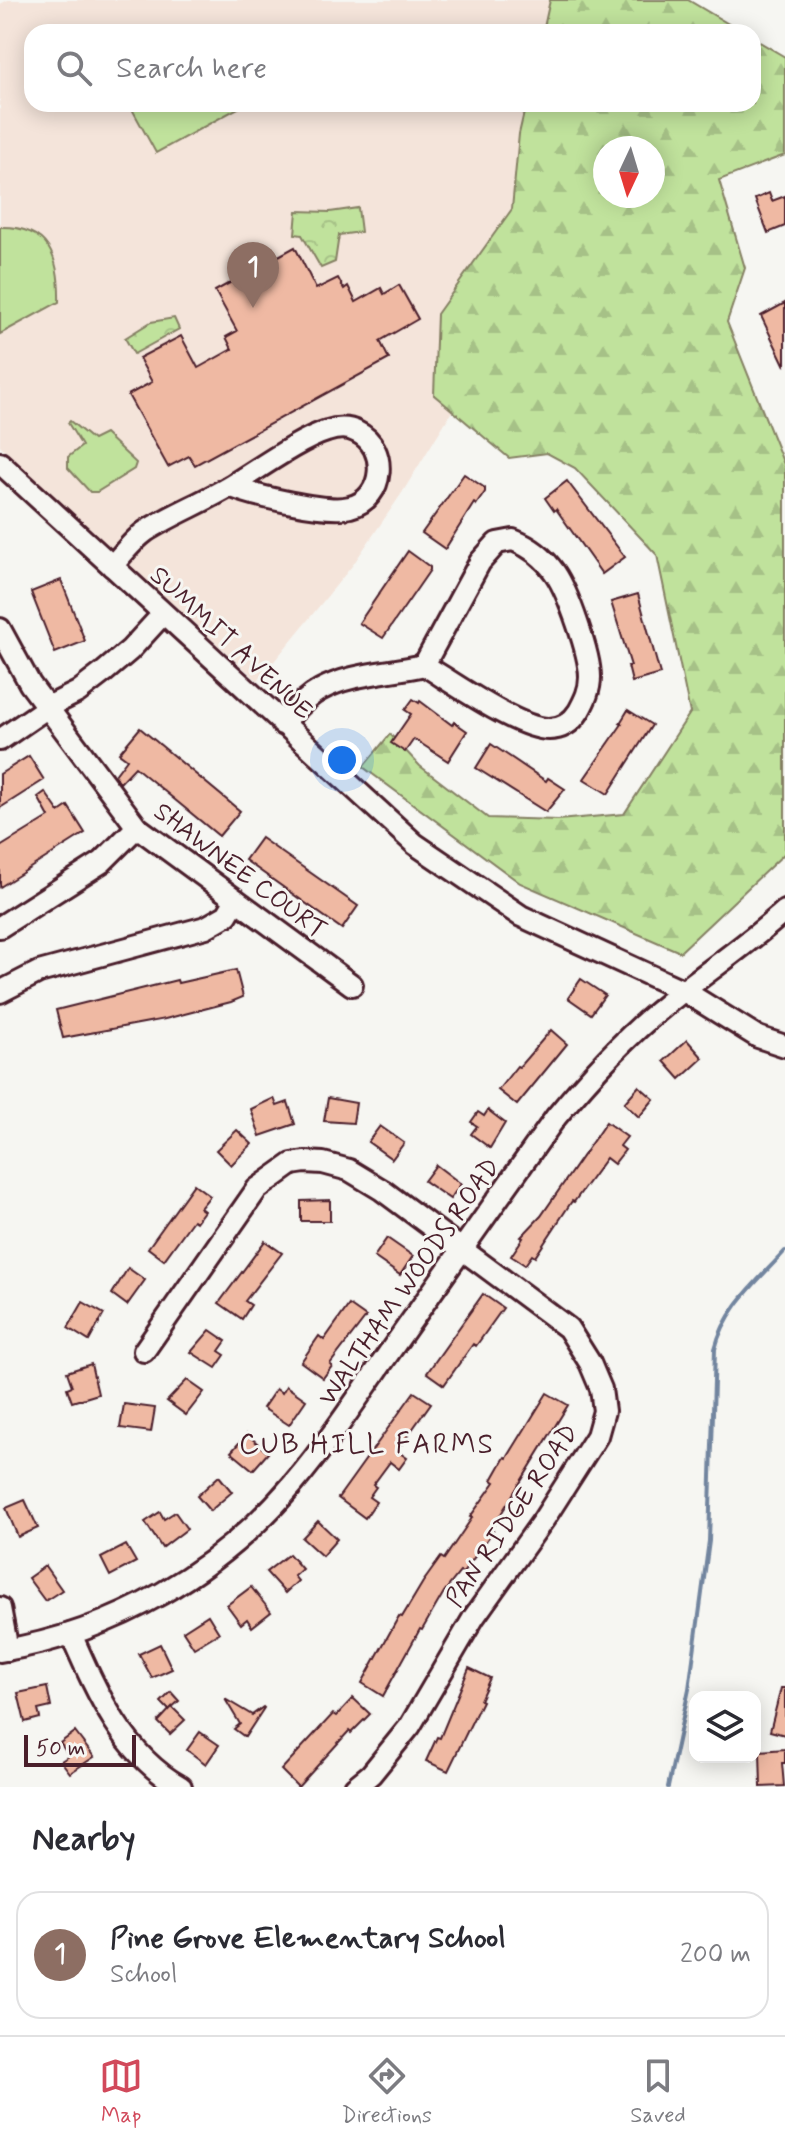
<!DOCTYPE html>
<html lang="en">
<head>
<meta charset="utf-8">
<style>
  body { margin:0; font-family:Mynerve,sans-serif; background:#f7f7f7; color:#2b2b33 }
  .controls { position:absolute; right:24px; bottom:24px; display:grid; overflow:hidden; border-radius:16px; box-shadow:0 4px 20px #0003 }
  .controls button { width:72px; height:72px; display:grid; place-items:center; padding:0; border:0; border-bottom:2px solid #e1e1e2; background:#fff; color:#2b2b33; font:40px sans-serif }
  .compass { position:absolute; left:593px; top:136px; width:72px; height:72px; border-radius:50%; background:#fff; box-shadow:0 4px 20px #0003; rotate:184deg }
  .scale { position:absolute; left:24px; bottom:20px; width:112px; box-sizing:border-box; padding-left:8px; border:4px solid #4a1f2b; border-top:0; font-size:22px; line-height:28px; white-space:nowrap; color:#4a1f2b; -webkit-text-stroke:6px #f6f6f2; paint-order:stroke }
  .you { position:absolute; left:342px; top:760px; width:28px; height:28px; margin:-20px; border:6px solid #fff; border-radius:50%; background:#1a73e8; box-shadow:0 0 0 12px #1a73e833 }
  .badge { display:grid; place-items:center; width:52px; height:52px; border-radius:50%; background:#d1495b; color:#fff; font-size:26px; font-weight:700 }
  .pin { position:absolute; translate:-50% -66px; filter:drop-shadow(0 2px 4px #0008) }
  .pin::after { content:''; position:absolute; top:42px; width:28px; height:24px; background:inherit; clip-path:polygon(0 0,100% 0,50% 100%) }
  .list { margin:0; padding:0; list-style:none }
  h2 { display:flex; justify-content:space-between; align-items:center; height:104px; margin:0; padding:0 32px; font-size:34px }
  h2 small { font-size:26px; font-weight:400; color:#7c7c81 }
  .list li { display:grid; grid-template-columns:52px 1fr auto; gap:24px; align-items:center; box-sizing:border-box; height:128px; margin:0 16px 16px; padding:0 16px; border:2px solid #e1e1e2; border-radius:24px }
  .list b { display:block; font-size:30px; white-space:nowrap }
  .list p { margin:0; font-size:26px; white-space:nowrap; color:#7c7c81 }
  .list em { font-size:26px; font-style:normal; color:#7c7c81 }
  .icon { flex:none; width:44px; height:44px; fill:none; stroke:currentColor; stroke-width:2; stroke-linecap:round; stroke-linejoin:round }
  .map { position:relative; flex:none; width:785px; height:1787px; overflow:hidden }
  .search { position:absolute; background:#fff; box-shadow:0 4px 20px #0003; left:24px; right:24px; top:24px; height:88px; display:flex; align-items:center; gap:20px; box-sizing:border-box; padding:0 28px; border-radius:24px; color:#7c7c81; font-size:30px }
  .sheet { height:248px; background:#fff }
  nav { display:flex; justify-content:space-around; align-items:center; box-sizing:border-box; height:112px; border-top:2px solid #e1e1e2; background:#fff; font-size:22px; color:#7c7c81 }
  nav a { display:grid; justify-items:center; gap:4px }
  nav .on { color:#d1495b }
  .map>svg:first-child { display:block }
  .built { fill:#f4e4da }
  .grass { fill:#c0e29c; stroke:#858064; stroke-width:2 }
  .forest { fill:url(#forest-firs); stroke:#858064; stroke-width:2; fill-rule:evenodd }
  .park { fill:url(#park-crowns); stroke:#858064; stroke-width:2 }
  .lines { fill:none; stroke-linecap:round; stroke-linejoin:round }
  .stream { stroke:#72859f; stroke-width:4 }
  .building { fill:#efb9a3; stroke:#4a1f2b; stroke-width:2 }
  .minor-casing { stroke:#4a1f2b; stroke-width:26 }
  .minor { stroke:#f6f6f2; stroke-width:20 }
  .labels { text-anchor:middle; stroke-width:6; stroke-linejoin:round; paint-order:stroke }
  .street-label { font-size:26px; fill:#4a1f2b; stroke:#f6f6f2 }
  .neighbourhood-label { font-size:28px; letter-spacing:2px; fill:#4a1f2b; stroke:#f6f6f2 }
</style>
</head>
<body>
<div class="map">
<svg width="785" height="1787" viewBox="0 0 785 1787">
  <defs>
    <pattern id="forest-firs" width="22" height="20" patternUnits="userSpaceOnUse" patternTransform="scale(2)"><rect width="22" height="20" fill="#c0e29c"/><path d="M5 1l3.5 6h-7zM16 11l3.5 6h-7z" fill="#a6c187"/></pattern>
    <pattern id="park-crowns" width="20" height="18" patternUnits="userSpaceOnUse" patternTransform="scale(2)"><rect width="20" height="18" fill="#c0e29c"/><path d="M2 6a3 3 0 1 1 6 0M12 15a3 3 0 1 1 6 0" fill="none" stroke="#a6c187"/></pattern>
  </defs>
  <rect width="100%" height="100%" fill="#f6f6f2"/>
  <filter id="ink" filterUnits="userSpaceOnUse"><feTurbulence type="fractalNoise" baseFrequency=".0125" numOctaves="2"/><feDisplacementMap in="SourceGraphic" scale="16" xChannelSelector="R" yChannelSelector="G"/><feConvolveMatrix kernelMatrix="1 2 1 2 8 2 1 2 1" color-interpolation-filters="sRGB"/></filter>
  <g filter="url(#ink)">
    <path class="built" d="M8,0H610L603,32H32V104H582L465,390L402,493L352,566L258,681L27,473L0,445V4Z"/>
    <g class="grass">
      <path d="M142,104H239L240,107L156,153L132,109Z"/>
      <path d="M0,227C50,226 60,259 59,302L0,334Z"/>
      <path d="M70,421L93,440L105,434L136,463L134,469L97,492H90L68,468V457L82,446L68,423Z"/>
    </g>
    <g class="forest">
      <path d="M550,0H688L742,32H543Z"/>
      <path d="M753,38L785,57V155L719,180L745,268L727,322L785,467V853L680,952L520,883L363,767L390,734L420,766L488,818L558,820L624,814L690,713L657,555L575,468L547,453L509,458L434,395L437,314L512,209L519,134L526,104H753ZM605,148H653V196H605Z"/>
    </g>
    <g class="park">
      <path d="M358,208L361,232L339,235L335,262L321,268L302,235L295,234L297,211L330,212Z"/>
      <path d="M174,318L179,329L134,354L125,338L151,322Z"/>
    </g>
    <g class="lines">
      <path class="stream" d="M668,1787L689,1689L709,1541L715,1349C725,1308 758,1281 785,1251"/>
    </g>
    <g class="building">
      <path d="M769,193L772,201L785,196V226L768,233L755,199Z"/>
      <path d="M295,247L316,289L338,278L344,289L348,286L356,302L381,288L384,294L399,285L418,319L380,341L389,359L195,465L189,456L168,467L128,395L152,382L139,358L181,336L198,368L232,349L226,337L237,331L215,291Z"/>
      <path d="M785,303V366L761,316Z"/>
      <path d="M464,474L485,488V492L476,505L474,503L445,549L422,533Z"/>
      <path d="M567,481L625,557L602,574L556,509L554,511L545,498Z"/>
      <path d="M408,551L430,567V570L383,638L359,623Z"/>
      <path d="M61,580L85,641L55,653L31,592Z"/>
      <path d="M638,594L660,674L632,682L628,666H631L611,602Z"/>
      <path d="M413,699L419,703L420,701L452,725L454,722L467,731L448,761L414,739L405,752L391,743L411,714L405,710Z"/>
      <path d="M628,710L652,725L608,794L584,779L622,724L620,723Z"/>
      <path d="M140,728L240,811L219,836L135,767L120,783L115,775L127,759L119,753Z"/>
      <path d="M491,744L546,781L548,778L565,789L546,812L476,768Z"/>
      <path d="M29,756L44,780L0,808V774Z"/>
      <path d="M45,792L59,812L68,806L85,833L0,887V847L49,817L38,797Z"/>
      <path d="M261,838L358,906L342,929L245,860Z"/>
      <path d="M236,970L243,997L231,1002L165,1019L63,1038L56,1010L177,980L178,983Z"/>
      <path d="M581,979L605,995L591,1014L568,998Z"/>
      <path d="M551,1030L567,1044L517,1105L498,1090L517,1066L519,1067Z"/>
      <path d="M687,1040L703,1058L680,1079L664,1061Z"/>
      <path d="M639,1086L654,1099L639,1117L624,1103Z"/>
      <path d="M274,1098L277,1106L288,1102L295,1124L260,1136L251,1109Z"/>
      <path d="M328,1098L356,1103L353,1123L324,1121Z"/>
      <path d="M488,1110L505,1123L490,1148L471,1134L477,1126L471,1122L478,1112L484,1116Z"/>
      <path d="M606,1122L627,1137L620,1146L625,1150L614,1164L606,1158L574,1202L572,1201L535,1257L532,1255L525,1265L511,1256L523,1238L521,1237L541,1216Z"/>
      <path d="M380,1126L404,1143L392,1159L368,1142Z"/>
      <path d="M237,1130L252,1144L231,1165L216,1150Z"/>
      <path d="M436,1165L461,1184L450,1199L424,1181Z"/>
      <path d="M194,1184L210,1196L200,1208L204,1211L196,1222L193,1220L164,1260L148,1248Z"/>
      <path d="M330,1200V1221H301V1201Z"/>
      <path d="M387,1238L413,1256L400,1275L374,1257Z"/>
      <path d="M265,1241L282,1253L245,1301L251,1305L242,1319L219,1303Z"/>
      <path d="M128,1268L145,1280L127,1305L112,1294Z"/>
      <path d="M483,1294L503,1308L476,1346L473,1344L444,1385L427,1373Z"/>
      <path d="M83,1302L104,1314L89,1341L68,1328Z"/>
      <path d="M349,1305L366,1317L330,1364L332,1366L323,1378L301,1362L319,1336L324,1340Z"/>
      <path d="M210,1330L226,1341L219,1351L225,1355L216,1368L191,1352Z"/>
      <path d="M91,1364L98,1394L72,1402L67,1388L72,1386L67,1372Z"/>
      <path d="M187,1380L204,1392L186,1415L167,1401Z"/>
      <path d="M286,1386L306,1400L289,1425L263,1408L276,1389L282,1393Z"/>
      <path d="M414,1392L431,1403L397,1451L407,1458L399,1469L390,1462L373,1485L376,1487L369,1497L376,1502L365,1518L338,1498Z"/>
      <path d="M547,1393L568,1405L491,1530L493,1531L463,1573L460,1572L444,1592L422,1630L420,1629L383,1696L362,1683L399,1616L402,1617L423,1582L441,1557L444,1559L472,1518L470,1517L495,1482L492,1480L505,1457L507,1458Z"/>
      <path d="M124,1404L155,1408L151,1432L120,1428Z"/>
      <path d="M247,1434L268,1453L253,1470L231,1452Z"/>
      <path d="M219,1476L232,1492L210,1511L197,1496Z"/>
      <path d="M25,1500L38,1528L18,1537L6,1508Z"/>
      <path d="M160,1512L164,1519L175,1512L187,1529L162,1548L145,1522Z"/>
      <path d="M318,1521L337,1539L322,1556L302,1538Z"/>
      <path d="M126,1545L136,1562L110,1576L101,1558Z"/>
      <path d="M289,1554L302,1569L294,1576L298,1581L285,1593L266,1572Z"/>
      <path d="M45,1566L62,1590L45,1601L28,1578Z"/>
      <path d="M251,1587L271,1612L252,1627L247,1619L241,1624L227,1605Z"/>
      <path d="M208,1615L219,1633L194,1648L183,1631Z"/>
      <path d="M160,1644L172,1669L152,1678L139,1654Z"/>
      <path d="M469,1668L490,1678L480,1700L482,1701L448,1771L426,1761L437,1737L440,1738Z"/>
      <path d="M47,1687L51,1707L38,1710L40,1718L25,1722L18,1693Z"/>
      <path d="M781,1688H785V1735L770,1731Z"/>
      <path d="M171,1692L179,1701L169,1710L161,1702Z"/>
      <path d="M353,1698L370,1714L351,1733L349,1731L298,1787L281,1770L333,1714L336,1716Z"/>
      <path d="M225,1699L252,1715L263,1707L264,1708L245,1737L234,1729L240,1724Z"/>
      <path d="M172,1707L185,1720L170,1734L158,1722Z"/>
      <path d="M75,1732L94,1757L70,1773L61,1761L69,1756L60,1743Z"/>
      <path d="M200,1732L219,1745L206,1764L187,1750Z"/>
      <path d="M785,1749V1763H782L784,1786L761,1787L760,1751Z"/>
    </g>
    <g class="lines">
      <defs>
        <g id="minor">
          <path d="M0,463L415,844L521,916L684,991L758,1037L785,1046"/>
          <path d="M513,540C531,547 544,557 555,573C568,592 590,654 590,677C590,690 585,700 579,711C572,722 562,729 549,729C518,729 452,682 424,665L480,562L497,543Z"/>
          <path d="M112,566C122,555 133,540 146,531C173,514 204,502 232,485C257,470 300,439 327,431C336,428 348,427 357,432C389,447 385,499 350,507C327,513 253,496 230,486"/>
          <path d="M0,629L30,684L137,827L352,985"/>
          <path d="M282,724C294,712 305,698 320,690C351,673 390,673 424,665"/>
          <path d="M0,740L48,707L78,692L104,672L130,650L162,615"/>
          <path d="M0,927L102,862L137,827"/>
          <path d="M0,992L39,972L206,927L227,915L236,900"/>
          <path d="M144,1351L257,1189L292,1164L305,1162L323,1163L349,1170L382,1190L568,1328L590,1363L601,1389L604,1411L597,1436L544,1519L474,1617L410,1726L371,1774L355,1787"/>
          <path d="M0,1608L8,1650"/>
          <path d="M71,1634C96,1691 123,1755 181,1787"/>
          <path d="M0,1651C115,1632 219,1572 294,1483C332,1438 364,1388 398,1340C450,1266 503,1191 556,1117C589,1077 623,1039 663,1007C703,974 747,945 785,911"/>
        </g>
      </defs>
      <use href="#minor" class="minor-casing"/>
      <use href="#minor" class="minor"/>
    </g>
  </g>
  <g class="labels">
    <g class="street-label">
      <text transform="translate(232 642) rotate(43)" y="9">SUMMIT AVENUE</text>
      <text transform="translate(241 870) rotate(37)" y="9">SHAWNEE COURT</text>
      <text transform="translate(408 1281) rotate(-55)" y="9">WALTHAM WOODS ROAD</text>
      <text transform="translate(511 1515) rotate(-56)" y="9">PAN RIDGE ROAD</text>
    </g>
    <g class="neighbourhood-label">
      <text x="367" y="1453">CUB HILL FARMS</text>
    </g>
  </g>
</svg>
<div class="controls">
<button><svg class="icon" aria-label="layers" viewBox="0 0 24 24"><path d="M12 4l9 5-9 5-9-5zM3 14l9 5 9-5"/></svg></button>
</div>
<svg class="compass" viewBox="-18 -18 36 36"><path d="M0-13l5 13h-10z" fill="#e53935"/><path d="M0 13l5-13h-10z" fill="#7c7c81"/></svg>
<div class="scale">50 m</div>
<div class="you"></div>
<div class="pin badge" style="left:253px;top:308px;background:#8d6e63">1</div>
<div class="search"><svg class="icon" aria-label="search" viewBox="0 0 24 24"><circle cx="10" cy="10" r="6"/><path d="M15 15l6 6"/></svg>Search here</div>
</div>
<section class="sheet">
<h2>Nearby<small></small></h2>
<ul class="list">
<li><span class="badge" style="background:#8d6e63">1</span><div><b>Pine Grove Elementary School</b><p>School</p></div><em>200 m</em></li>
</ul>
</section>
<nav>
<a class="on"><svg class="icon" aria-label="map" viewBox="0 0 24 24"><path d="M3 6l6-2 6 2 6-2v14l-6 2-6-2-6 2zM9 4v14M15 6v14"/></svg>Map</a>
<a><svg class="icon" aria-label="directions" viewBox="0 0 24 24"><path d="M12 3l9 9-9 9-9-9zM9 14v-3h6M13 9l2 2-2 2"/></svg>Directions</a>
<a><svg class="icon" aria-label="saved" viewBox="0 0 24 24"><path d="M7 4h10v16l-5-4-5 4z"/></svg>Saved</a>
</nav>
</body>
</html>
